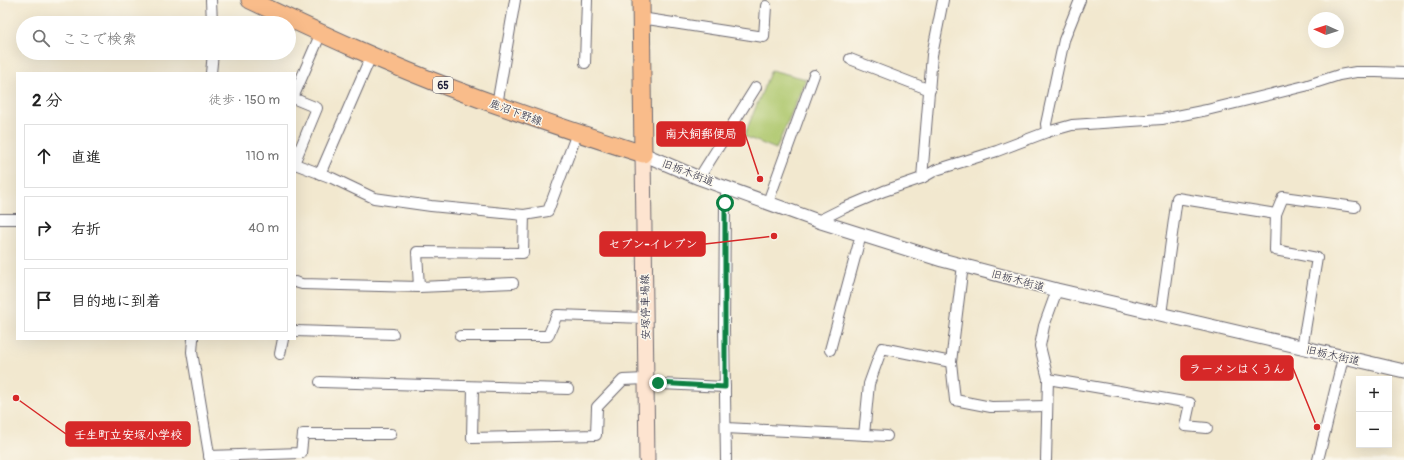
<!DOCTYPE html>
<html lang="ja">
<head>
<meta charset="utf-8">
<style>
  body { margin:0; font-family:Pangolin,"Klee One",sans-serif; background:#f2f2f2; color:#222 }
  .controls { position:absolute; right:12px; bottom:12px; display:grid; overflow:hidden; border-radius:0px; box-shadow:0 4px 16px #0002 }
  .controls button { width:36px; height:36px; display:grid; place-items:center; padding:0; border:0; border-bottom:1px solid #e0e0e0; background:#fff; color:#222; font:20px sans-serif }
  .compass { position:absolute; left:1308px; top:12px; width:36px; height:36px; border-radius:50%; background:#fff; box-shadow:0 4px 16px #0002; rotate:273deg }
  .stop { position:absolute; width:12px; height:12px; margin:-9px; border:3px solid #0b8043; border-radius:50%; background:#fff }
  .stop.end { background:#0b8043; border-color:#fff; box-shadow:0 1px 4px #0008 }
  .list { margin:0; padding:0; list-style:none }
  h2 { display:flex; justify-content:space-between; align-items:center; height:52px; margin:0; padding:0 16px; font-size:17px }
  h2 small { font-size:13px; font-weight:400; color:#767676 }
  .list li { display:grid; grid-template-columns:26px 1fr auto; gap:12px; align-items:center; box-sizing:border-box; height:64px; margin:0 8px 8px; padding:0 8px; border:1px solid #e0e0e0; border-radius:0px }
  .list b { display:block; font-size:15px; white-space:nowrap }
  .list em { font-size:13px; font-style:normal; color:#767676 }
  .icon { flex:none; width:22px; height:22px; fill:none; stroke:currentColor; stroke-width:2; stroke-linecap:round; stroke-linejoin:round }
  .map { position:relative; flex:none; width:1404px; height:460px; overflow:hidden }
  .search { position:absolute; background:#fff; box-shadow:0 4px 16px #0002; left:16px; top:16px; width:280px; height:44px; display:flex; align-items:center; gap:10px; box-sizing:border-box; padding:0 14px; border-radius:22px; color:#767676; font-size:15px }
  .panel { position:absolute; background:#fff; box-shadow:0 4px 16px #0002; left:16px; top:72px; width:280px; height:268px; border-radius:0px }
  .map>svg:first-child { display:block }
  .green { fill:#aec76d; stroke:#687454 }
  .lines { fill:none; stroke-linecap:round; stroke-linejoin:round }
  .minor-casing { stroke:#6b676f; stroke-width:12 }
  .tertiary-casing { stroke:#6b676f; stroke-width:15 }
  .secondary-casing { stroke:#6b676f; stroke-width:17 }
  .primary-casing { stroke:#6b676f; stroke-width:19 }
  .minor { stroke:#fff; stroke-width:10 }
  .tertiary { stroke:#fff; stroke-width:13 }
  .secondary { stroke:#fde4d0; stroke-width:15 }
  .primary { stroke:#f9bc8a; stroke-width:17 }
  .route { stroke:#0b8043; stroke-width:5 }
  .labels { text-anchor:middle; stroke-width:3; stroke-linejoin:round; paint-order:stroke }
  .shield { fill:#fbf7ec; stroke:#636270; stroke-width:1 }
  .shield-label { font-size:10px; font-weight:bold; fill:#22223b }
  .street-label { font-size:11px; fill:#22223b; stroke:#fbf7ec }
  .leader { fill:none; stroke:#d62828; stroke-width:1.5 }
  .callout-dot { fill:#d62828; stroke:#fbf7ec; stroke-width:1.5 }
  .callout { fill:#d62828; stroke:#d62828; stroke-width:1.5 }
  .callout-label { font-size:12px; text-anchor:middle; font-weight:bold; fill:#fff }
</style>
</head>
<body>
<div class="map">
<svg width="1404" height="460" viewBox="0 0 1404 460">
  <rect width="100%" height="100%" fill="#fbf7ec"/>
  <filter id="ink" filterUnits="userSpaceOnUse"><feTurbulence type="fractalNoise" baseFrequency=".025" numOctaves="2"/><feDisplacementMap in="SourceGraphic" scale="8" xChannelSelector="R" yChannelSelector="G"/><feConvolveMatrix kernelMatrix="1 2 1 2 8 2 1 2 1" color-interpolation-filters="sRGB"/></filter>
  <filter id="wash" filterUnits="userSpaceOnUse"><feTurbulence type="fractalNoise" baseFrequency=".012" numOctaves="4" result="noise"/><feDisplacementMap in="SourceGraphic" scale="16" xChannelSelector="R" yChannelSelector="G"/><feGaussianBlur stdDeviation="0.9" result="paint"/><feColorMatrix in="noise" values="0 0 0 0 0 0 0 0 0 0 0 0 0 0 0 0 0 1.4 0 .05"/><feComposite in="paint" operator="in"/></filter>
  <g filter="url(#wash)">
    <rect width="100%" height="100%" fill="#f2e8cf"/>
    <path class="green" d="M771,70L806,79L776,149L744,136Z"/>
  </g>
  <g filter="url(#ink)">
    <g class="lines">
      <defs>
        <g id="minor">
          <path d="M211,0L212,23"/>
          <path d="M641,18L764,37L766,6"/>
          <path d="M850,59L930,90"/>
          <path d="M585,63L587,0"/>
          <path d="M211,73L213,53"/>
          <path d="M295,93L321,33"/>
          <path d="M295,99L317,108L295,161"/>
          <path d="M497,105L515,0"/>
          <path d="M1047,132L1046,124L1064,40L1080,0"/>
          <path d="M295,164L332,178L374,198L431,206L524,215"/>
          <path d="M320,174L371,56"/>
          <path d="M699,178L756,87"/>
          <path d="M922,178L932,55L943,0"/>
          <path d="M768,202L814,75"/>
          <path d="M1276,214L1275,250L1317,258L1302,348"/>
          <path d="M0,219H17"/>
          <path d="M818,221L844,208L884,191L922,178L936,170L997,151L1047,132L1072,125L1162,119L1207,110L1305,86L1339,75L1356,72H1376L1404,73"/>
          <path d="M963,265L951,362L955,400L991,407L1047,406"/>
          <path d="M295,282L302,284L419,287L417,252L523,253L524,215L548,211L577,133"/>
          <path d="M419,287L513,283"/>
          <path d="M1161,314L1177,198L1276,214L1283,197L1355,207"/>
          <path d="M295,331L393,334"/>
          <path d="M460,336H548L557,315L645,318"/>
          <path d="M193,339L192,352L210,460"/>
          <path d="M830,350L861,235"/>
          <path d="M280,354L283,339"/>
          <path d="M1048,379L1190,403L1185,426L1207,428"/>
          <path d="M320,382L568,389"/>
          <path d="M473,387L472,438L596,435L597,407L623,380L646,379L661,384L725,387"/>
          <path d="M726,428L887,436"/>
          <path d="M864,435L869,384L882,348L951,362"/>
          <path d="M209,456L301,453L303,434H391"/>
          <path d="M726,460L724,329L725,203L727,187"/>
          <path d="M1046,460L1048,379L1040,346L1044,326L1057,290"/>
          <path d="M1318,460L1343,358"/>
        </g>
        <path id="tertiary" d="M643,154L699,178L818,221L942,260L1057,290L1404,371"/>
        <path id="secondary" d="M643,154L647,460"/>
        <path id="primary" d="M250,0C318,32 386,64 456,90C518,113 580,134 643,154L641,0"/>
      </defs>
      <use href="#minor" class="minor-casing"/>
      <use href="#tertiary" class="tertiary-casing"/>
      <use href="#secondary" class="secondary-casing"/>
      <use href="#primary" class="primary-casing"/>
      <use href="#minor" class="minor"/>
      <use href="#tertiary" class="tertiary"/>
      <use href="#secondary" class="secondary"/>
      <use href="#primary" class="primary"/>
    </g>
  </g>
  <g class="lines" filter="url(#ink)">
    <path class="route" d="M658,383L725,387V203"/>
  </g>
  <g class="labels">
    <rect class="shield" x="433" y="77" width="20" height="16" rx="3"/>
    <g class="shield-label">
      <text x="443" y="89">65</text>
    </g>
    <g class="street-label">
      <text transform="translate(516 112) rotate(20)" y="4">鹿沼下野線</text>
      <text transform="translate(688 172) rotate(21)" y="4">旧栃木街道</text>
      <text transform="translate(1018 280) rotate(15)" y="4">旧栃木街道</text>
      <text transform="translate(645 307) rotate(-91)" y="4">安塚停車場線</text>
      <text transform="translate(1333 355) rotate(13)" y="4">旧栃木街道</text>
    </g>
  </g>
  <path class="leader" d="M760 179L745 134M774 236L705 244M1317 427L1293 368M16 398L66 434"/>
  <g class="callout-dot">
    <circle cx="760" cy="179" r="4"/>
    <circle cx="774" cy="236" r="4"/>
    <circle cx="1317" cy="427" r="4"/>
    <circle cx="16" cy="398" r="4"/>
  </g>
  <g class="callout">
    <rect x="657" y="122" width="88" height="24" rx="4"/>
    <rect x="600" y="232" width="105" height="24" rx="4"/>
    <rect x="1181" y="356" width="112" height="24" rx="4"/>
    <rect x="66" y="422" width="124" height="24" rx="4"/>
  </g>
  <g class="callout-label">
    <text x="701" y="138">南犬飼郵便局</text>
    <text x="653" y="248">セブン-イレブン</text>
    <text x="1237" y="373">ラーメンはくうん</text>
    <text x="128" y="439">壬生町立安塚小学校</text>
  </g>
</svg>
<div class="controls">
<button>+</button>
<button>−</button>
</div>
<svg class="compass" viewBox="-18 -18 36 36"><path d="M0-13l5 13h-10z" fill="#e53935"/><path d="M0 13l5-13h-10z" fill="#767676"/></svg>
<div class="stop" style="left:725px;top:203px"></div>
<div class="stop end" style="left:658px;top:383px"></div>
<div class="search"><svg class="icon" aria-label="search" viewBox="0 0 24 24"><circle cx="10" cy="10" r="6"/><path d="M15 15l6 6"/></svg>ここで検索</div>
<section class="panel">
<h2>2 分<small>徒歩 · 150 m</small></h2>
<ul class="list">
<li><svg class="icon" aria-label="ahead" viewBox="0 0 24 24"><path d="M12 20V5M6 11l6-6 6 6"/></svg><div><b>直進</b></div><em>110 m</em></li>
<li><svg class="icon" aria-label="right" viewBox="0 0 24 24"><path d="M7 20v-9h11M14 6l5 5-5 5"/></svg><div><b>右折</b></div><em>40 m</em></li>
<li><svg class="icon" aria-label="arrive" viewBox="0 0 24 24"><path d="M6 21V4h12l-3 4 3 4H6"/></svg><div><b>目的地に到着</b></div></li>
</ul>
</section>
</div>
</body>
</html>
